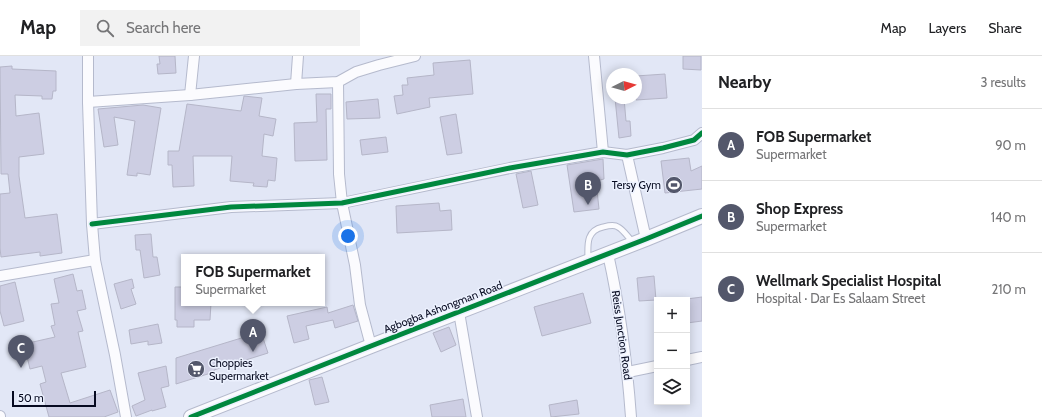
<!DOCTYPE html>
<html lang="en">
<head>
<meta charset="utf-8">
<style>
  body { margin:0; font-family:Cabin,sans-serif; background:#f2f2f2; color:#202124 }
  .controls { position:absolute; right:12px; bottom:12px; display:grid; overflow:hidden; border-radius:0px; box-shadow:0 2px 10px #0003 }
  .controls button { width:36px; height:36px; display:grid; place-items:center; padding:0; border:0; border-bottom:1px solid #e0e0e0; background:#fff; color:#202124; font:20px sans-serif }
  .compass { position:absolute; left:606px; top:12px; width:36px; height:36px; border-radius:50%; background:#fff; box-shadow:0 2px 10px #0003; rotate:85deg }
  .scale { position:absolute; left:12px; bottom:10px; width:84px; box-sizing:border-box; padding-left:4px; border:2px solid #060a20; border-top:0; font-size:11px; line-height:14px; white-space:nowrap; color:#060a20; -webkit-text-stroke:3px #ecf1fe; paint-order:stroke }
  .you { position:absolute; left:348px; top:180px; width:14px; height:14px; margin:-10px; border:3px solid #fff; border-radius:50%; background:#1a73e8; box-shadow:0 0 0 6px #1a73e833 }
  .badge { display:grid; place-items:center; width:26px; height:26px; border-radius:50%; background:#53576b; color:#fff; font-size:13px; font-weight:700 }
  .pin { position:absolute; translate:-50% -33px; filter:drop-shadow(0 1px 2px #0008) }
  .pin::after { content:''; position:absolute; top:21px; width:14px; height:12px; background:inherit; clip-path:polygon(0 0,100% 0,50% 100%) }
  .popup { position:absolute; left:181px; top:198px; width:144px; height:52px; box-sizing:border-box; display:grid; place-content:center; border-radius:0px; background:#fff; filter:drop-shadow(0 1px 3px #0005); font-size:13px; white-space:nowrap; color:#757577 }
  .popup b { font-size:15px; color:#202124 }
  .popup::after { content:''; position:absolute; left:50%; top:100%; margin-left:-8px; border:8px solid transparent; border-top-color:#fff }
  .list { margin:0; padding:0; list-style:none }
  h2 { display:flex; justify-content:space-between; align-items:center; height:52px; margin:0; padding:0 16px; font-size:17px }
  h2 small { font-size:13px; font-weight:400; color:#757577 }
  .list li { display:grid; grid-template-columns:26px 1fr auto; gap:12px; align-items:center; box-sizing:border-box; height:72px; padding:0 16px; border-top:1px solid #e0e0e0 }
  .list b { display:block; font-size:15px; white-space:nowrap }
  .list p { margin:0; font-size:13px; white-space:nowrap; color:#757577 }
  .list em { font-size:13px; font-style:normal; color:#757577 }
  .icon { flex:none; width:22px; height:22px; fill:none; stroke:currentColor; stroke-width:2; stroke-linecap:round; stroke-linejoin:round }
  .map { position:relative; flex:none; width:702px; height:361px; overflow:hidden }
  header { display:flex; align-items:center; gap:24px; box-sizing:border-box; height:56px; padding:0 20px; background:#fff; border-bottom:1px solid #e0e0e0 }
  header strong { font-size:19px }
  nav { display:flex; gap:22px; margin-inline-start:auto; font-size:14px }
  .search { width:280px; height:36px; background:#f2f2f2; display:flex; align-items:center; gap:10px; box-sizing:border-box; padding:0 14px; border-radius:0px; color:#757577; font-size:15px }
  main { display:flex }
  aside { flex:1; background:#fff }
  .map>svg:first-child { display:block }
  .building { fill:#cdcee3; stroke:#b5b6c8 }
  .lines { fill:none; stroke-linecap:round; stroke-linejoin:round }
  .lane-casing { stroke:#b5bacd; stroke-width:7 }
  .street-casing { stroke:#b5bacd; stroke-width:12 }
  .secondary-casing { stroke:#b5bacd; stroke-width:16 }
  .lane { stroke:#fbfbfe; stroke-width:5 }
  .street { stroke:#fbfbfe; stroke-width:10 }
  .secondary { stroke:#fbfbfe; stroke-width:14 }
  .cycleway-casing { stroke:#ecf1fe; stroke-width:8 }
  .cycleway { stroke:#00873e; stroke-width:5 }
  .labels { text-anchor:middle; stroke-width:3; stroke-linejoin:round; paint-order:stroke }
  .poi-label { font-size:11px; fill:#060a20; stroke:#ecf1fe; text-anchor:end }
  .street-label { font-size:11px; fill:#060a20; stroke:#ecf1fe }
</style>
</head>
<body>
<header>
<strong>Map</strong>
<div class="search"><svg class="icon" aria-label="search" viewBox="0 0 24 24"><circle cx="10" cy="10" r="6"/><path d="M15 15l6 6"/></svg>Search here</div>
<nav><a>Map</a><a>Layers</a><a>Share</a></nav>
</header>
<main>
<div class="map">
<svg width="702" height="361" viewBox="0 0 702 361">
  <rect width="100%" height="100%" fill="#e2e7f6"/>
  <g class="building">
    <path d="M159,0H175L176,17L158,18L157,8H160Z"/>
    <path d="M683,0H701V14L683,13Z"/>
    <path d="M470,4L473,38L429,42L430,51L397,58L394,40L403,39L402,29H408L407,22L434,19L433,7Z"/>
    <path d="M12,10V13L56,15V35H53L52,43H42V40L15,39L16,60L39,57L44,98L19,101V120L25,162L57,158L62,197L40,200V196L1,201L0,192V138L10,137L8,118H1L0,11Z"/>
    <path d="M665,18L667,42L636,44V20Z"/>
    <path d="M316,38H331V53H326L327,104L295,105L294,67L317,66Z"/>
    <path d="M244,40L262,42L259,60L276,63L273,80L264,78L262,100L277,102L275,125L268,124L267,131L253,130L254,127L230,125L232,100H193L194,130L173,131L172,109H168V95H179L187,48L241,55Z"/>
    <path d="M615,42H624L626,65H630L631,80L619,82Z"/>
    <path d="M378,43L380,62L347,63L346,46Z"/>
    <path d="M143,49L161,52L150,119L137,117V120L127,119L135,65L114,61L118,89L104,91L98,53Z"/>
    <path d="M456,58L462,97L447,99L440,61Z"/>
    <path d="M386,81L388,96L362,99L360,84Z"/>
    <path d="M689,102L691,115L702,110V133L665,137L661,105Z"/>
    <path d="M603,103L604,123L596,125L599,153L574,156L567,109Z"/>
    <path d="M531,115L538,149L523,152L516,118Z"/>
    <path d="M439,147L440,155L451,154L452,174L397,177L396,150Z"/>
    <path d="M151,178L153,201H157L160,219L144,222L140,194H136L135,179Z"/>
    <path d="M73,218L77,235L82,234L86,253L77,255L83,275L78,276L86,311L61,317L70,347L110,334L118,356L104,361H49L40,328L46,326L42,310L30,313L24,288L55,281L51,270L55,269L51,248L59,247L54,223Z"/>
    <path d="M654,220L656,244L639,245L637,222Z"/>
    <path d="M132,223L134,232L131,233L136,248L121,253L114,228Z"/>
    <path d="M15,226L24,265L4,270L0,255V230Z"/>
    <path d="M175,231H184V247H211L210,264H194V271H177V264H175Z"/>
    <path d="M583,237L591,267L542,280L534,251Z"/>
    <path d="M702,241V265L687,267V243Z"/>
    <path d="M353,249L358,265L335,272L333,264L306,270L309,283L294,287L287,260L327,251L328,257Z"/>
    <path d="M158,268L162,287L148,289V285L131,288L129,274Z"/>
    <path d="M449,271L456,289L441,296L433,277Z"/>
    <path d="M261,276L268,297L214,314V316L176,328V302Z"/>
    <path d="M166,310L169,330L161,332L166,351L152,355V354L136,360L132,350L145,344L138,317Z"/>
    <path d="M322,321L329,346L315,349L309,324Z"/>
    <path d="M463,343L466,361H432L430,349Z"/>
    <path d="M577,344L579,358L551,361L549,349Z"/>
  </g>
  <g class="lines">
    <defs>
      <path id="lane" d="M588,205C588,190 585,175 603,171C607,170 614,168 618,171C624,174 629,183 634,187"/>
      <g id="street">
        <path d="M88,0V46L92,168L95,204L115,299L126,361"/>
        <path d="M594,0L603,96"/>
        <path d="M338,26L339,118L342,147L355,209L360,249L371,290"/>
        <path d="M296,28L298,0"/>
        <path d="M190,39L194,0"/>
        <path d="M88,46L190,39L296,28L338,26L356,16L379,9L415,0"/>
        <path d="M627,99L646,183"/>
        <path d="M92,168L231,151L342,147L510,112L603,96L627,99L663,92L694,84L702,77"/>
        <path d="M608,198C620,252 627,306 631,361"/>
        <path d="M0,220L95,204"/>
        <path d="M459,256L477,361"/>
        <path d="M687,304L702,301"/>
        <path d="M628,316L657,310"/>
        <path d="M0,360V361"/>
      </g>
      <path id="secondary" d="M191,361L371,290L646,183L702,160"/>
    </defs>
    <use href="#lane" class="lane-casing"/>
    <use href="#street" class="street-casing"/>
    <use href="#secondary" class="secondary-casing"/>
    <use href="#lane" class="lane"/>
    <use href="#street" class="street"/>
    <use href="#secondary" class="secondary"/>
    <defs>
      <g id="cycleway">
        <path d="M92,168L231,151L342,147L510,112L603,96L627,99L663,92L694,84L702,77"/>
        <path d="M191,361L371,290L646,183L702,160"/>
      </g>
    </defs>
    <use href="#cycleway" class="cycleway-casing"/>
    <use href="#cycleway" class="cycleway"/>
  </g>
  <defs>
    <symbol id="stadium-disc" viewBox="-11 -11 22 22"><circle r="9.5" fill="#53576b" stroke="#ecf1fe"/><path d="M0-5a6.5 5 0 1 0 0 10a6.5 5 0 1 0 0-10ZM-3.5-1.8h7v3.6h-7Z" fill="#fff"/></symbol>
    <symbol id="supermarket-disc" viewBox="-11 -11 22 22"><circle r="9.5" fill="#53576b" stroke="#ecf1fe"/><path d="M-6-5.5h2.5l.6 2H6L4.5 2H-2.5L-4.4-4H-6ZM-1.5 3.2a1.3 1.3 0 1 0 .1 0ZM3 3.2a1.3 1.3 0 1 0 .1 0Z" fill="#fff"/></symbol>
  </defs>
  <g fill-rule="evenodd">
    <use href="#stadium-disc" x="664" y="119" width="20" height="20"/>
    <use href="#supermarket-disc" x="186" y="303" width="20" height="20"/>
  </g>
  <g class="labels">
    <g class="poi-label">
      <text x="661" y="133">Tersy Gym</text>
      <text x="209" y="311" text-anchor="start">Choppies<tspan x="209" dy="13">Supermarket</tspan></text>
    </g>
    <g class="street-label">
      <text transform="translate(443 251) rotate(-21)" y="4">Agbogba Ashongman Road</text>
      <text transform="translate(622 279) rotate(82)" y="4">Reiss Junction Road</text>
    </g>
  </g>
</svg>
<div class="controls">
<button>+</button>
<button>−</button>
<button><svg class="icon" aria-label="layers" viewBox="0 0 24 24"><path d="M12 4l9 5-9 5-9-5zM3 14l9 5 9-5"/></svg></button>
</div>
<svg class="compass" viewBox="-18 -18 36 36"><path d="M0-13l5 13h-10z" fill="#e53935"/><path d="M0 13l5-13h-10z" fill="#757577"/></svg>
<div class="scale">50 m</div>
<div class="you"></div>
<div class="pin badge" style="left:253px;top:296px">A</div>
<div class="popup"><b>FOB Supermarket</b>Supermarket</div>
<div class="pin badge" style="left:588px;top:149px">B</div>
<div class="pin badge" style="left:21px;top:312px">C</div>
</div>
<aside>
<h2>Nearby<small>3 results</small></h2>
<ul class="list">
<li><span class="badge">A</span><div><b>FOB Supermarket</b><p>Supermarket</p></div><em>90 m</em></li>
<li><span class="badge">B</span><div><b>Shop Express</b><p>Supermarket</p></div><em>140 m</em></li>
<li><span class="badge">C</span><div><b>Wellmark Specialist Hospital</b><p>Hospital · Dar Es Salaam Street</p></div><em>210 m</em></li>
</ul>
</aside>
</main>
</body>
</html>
